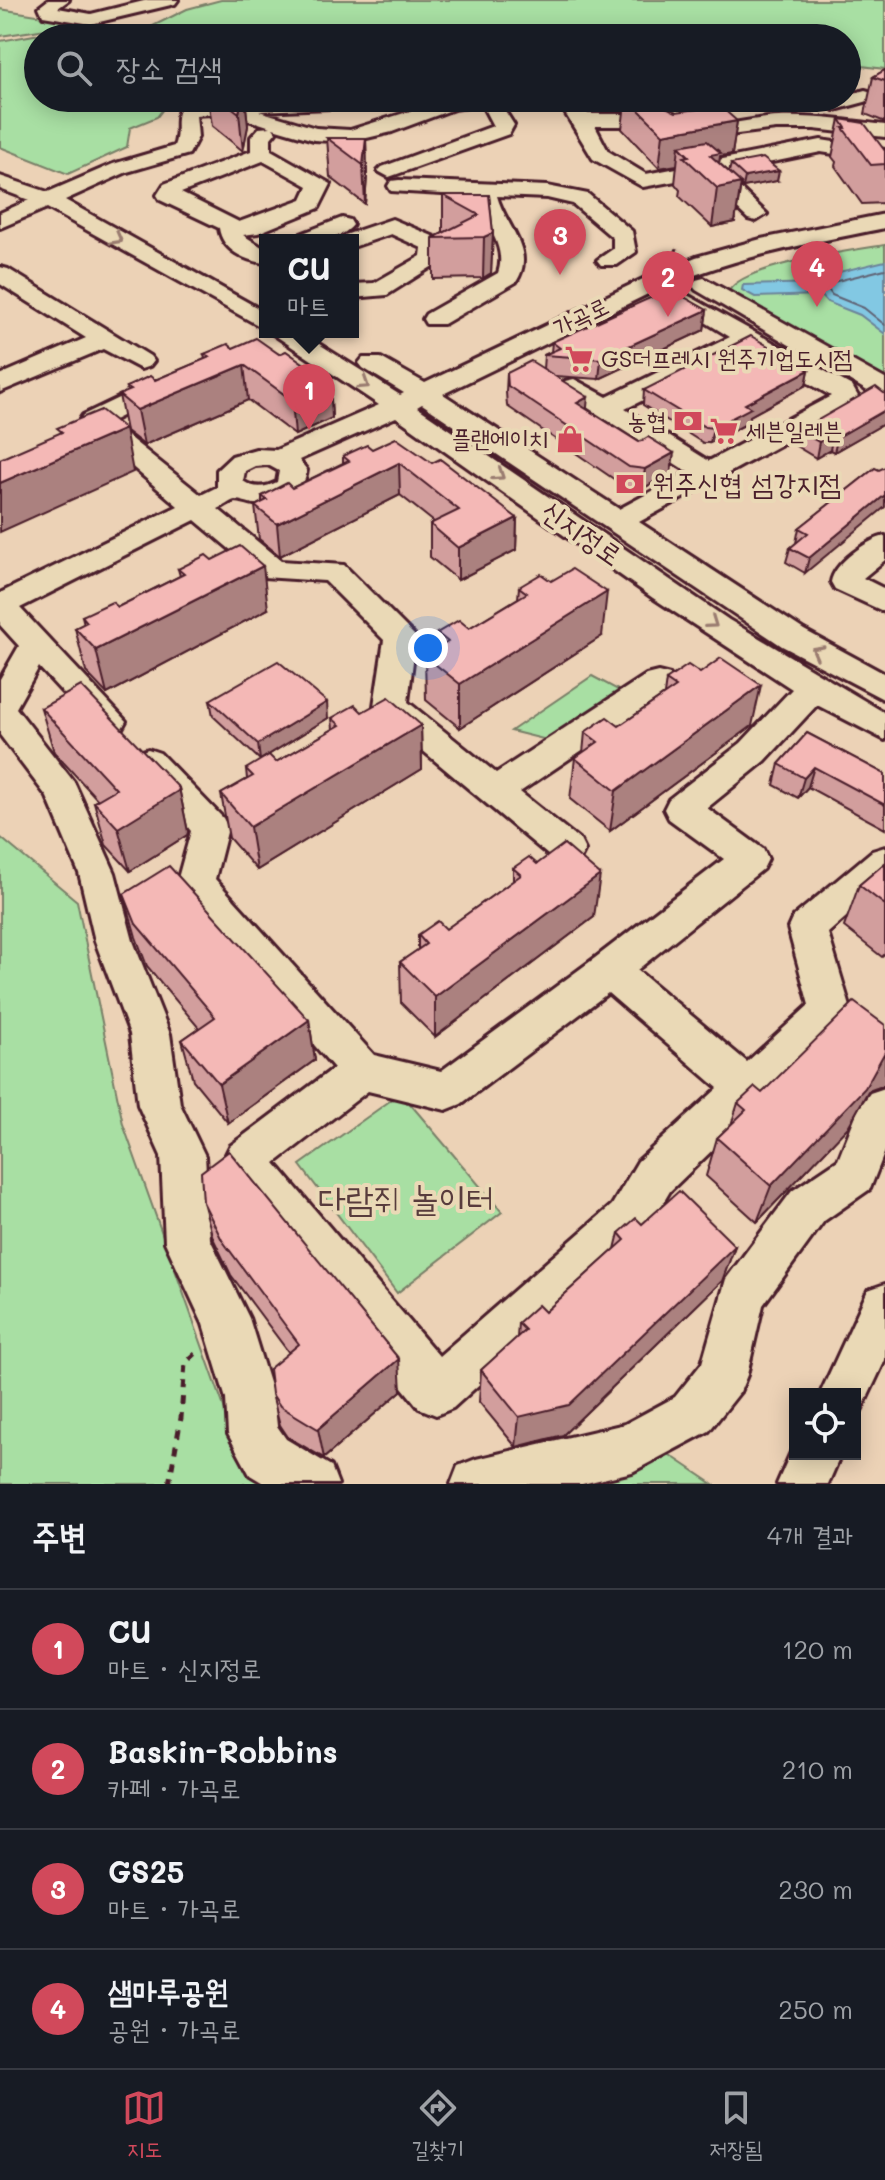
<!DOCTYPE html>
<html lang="ko">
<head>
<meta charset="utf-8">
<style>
  body { margin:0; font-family:Mali,"Poor Story",sans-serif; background:#20242c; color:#f1f3f6 }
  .controls { position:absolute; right:24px; bottom:24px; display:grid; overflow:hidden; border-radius:0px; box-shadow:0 4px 20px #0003 }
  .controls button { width:72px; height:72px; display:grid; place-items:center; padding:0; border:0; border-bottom:2px solid #363941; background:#171b24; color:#f1f3f6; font:40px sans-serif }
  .you { position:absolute; left:428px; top:648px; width:28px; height:28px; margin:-20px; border:6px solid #fff; border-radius:50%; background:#1a73e8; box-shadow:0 0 0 12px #1a73e833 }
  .badge { display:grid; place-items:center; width:52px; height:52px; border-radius:50%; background:#d1495b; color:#fff; font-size:26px; font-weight:700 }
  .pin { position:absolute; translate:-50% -66px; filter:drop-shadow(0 2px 4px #0008) }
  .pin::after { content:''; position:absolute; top:42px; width:28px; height:24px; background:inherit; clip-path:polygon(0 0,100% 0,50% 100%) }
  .popup { position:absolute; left:259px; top:234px; width:100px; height:104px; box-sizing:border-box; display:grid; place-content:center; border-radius:0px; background:#171b24; filter:drop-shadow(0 2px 6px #0005); font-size:26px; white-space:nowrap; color:#9ea1a6 }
  .popup b { font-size:30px; color:#f1f3f6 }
  .popup::after { content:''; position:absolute; left:50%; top:100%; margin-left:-16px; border:16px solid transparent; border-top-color:#171b24 }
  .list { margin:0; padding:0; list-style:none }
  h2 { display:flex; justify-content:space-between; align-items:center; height:104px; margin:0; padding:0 32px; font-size:34px }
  h2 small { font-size:26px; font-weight:400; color:#9ea1a6 }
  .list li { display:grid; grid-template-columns:52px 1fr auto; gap:24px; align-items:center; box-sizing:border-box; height:120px; padding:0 32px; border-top:2px solid #363941 }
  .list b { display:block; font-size:30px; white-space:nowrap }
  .list p { margin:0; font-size:26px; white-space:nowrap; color:#9ea1a6 }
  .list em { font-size:26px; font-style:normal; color:#9ea1a6 }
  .icon { flex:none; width:44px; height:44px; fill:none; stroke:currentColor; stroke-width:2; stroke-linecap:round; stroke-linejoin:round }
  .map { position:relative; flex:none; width:885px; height:1484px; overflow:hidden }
  .search { position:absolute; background:#171b24; box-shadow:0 4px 20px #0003; left:24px; right:24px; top:24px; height:88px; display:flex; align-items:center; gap:20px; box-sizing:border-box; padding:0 28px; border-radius:44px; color:#9ea1a6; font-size:30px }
  .sheet { height:584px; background:#171b24 }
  nav { display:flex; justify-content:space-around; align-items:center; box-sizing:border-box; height:112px; border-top:2px solid #363941; background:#171b24; font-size:22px; color:#9ea1a6 }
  nav a { display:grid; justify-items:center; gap:4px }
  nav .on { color:#d1495b }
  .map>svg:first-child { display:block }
  .green { fill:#a8dfa3; stroke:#797f67; stroke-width:2 }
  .water { fill:#82c8e3; stroke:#6c8499; stroke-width:2 }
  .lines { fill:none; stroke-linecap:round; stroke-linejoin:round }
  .shore { stroke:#606375; stroke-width:2 }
  .minor-casing { stroke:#4a1f2b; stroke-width:6 }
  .path-far1 { stroke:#4a1f2b; stroke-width:3; stroke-dasharray:5 5; stroke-linecap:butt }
  .path { stroke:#4a1f2b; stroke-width:5; stroke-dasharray:8 8; stroke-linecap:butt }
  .minor { fill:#ead9b6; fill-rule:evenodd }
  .wall { fill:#d29e9d; stroke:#4a1f2b; stroke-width:2 }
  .shaded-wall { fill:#ab817f; stroke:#4a1f2b; stroke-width:2 }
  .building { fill:#f4b8b6; stroke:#4a1f2b; stroke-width:2 }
  .oneway { stroke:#9a7c70 }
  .labels { text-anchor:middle; stroke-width:8; stroke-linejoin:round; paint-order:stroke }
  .far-street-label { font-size:24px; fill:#4a1f2b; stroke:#ead9b6 }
  .far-poi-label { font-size:24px; fill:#4a1f2b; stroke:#ead9b6; text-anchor:start }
  .poi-label { font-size:28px; fill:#4a1f2b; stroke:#ead9b6; text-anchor:start }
  .street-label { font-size:28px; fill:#4a1f2b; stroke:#ead9b6 }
  .near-park-label { font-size:34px; fill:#583c3d; stroke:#ead9b6 }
</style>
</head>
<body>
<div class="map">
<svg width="885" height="1484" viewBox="0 0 885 1484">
  <rect width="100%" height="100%" fill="#ecd2b6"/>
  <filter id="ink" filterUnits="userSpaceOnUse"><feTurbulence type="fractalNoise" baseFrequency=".0125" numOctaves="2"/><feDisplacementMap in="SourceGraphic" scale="16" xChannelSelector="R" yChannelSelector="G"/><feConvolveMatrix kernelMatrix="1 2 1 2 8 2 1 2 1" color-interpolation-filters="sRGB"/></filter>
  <g filter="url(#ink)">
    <g class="green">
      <path d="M221,0H885V69L847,64V38H38V98H176L170,100L157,117L130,128L127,147L68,174L0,147V41L34,35L113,32L151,27L187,9Z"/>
      <path d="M0,9L86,23L0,36Z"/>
      <path d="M885,245V377L734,300L729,291C742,265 855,250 885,245Z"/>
      <path d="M592,676L622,692L551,741L511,731Z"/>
      <path d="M0,837L77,901L123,1124L239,1449L297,1484H0Z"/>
      <path d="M401,1093L502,1212L397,1293L300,1165Z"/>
      <path d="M661,1449L713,1484H518Z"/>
    </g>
    <path class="water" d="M885,261V334L860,315L827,302L821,295L755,297L742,290L743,285L818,283L822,276Z"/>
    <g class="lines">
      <path class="shore" d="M885,269L829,283L826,287L832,295L864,308L885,325"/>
      <defs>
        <g id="minor">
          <path d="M48,0H69L58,8L91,14L148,0H178L175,4L91,24L43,16L39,7Z"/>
          <path d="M865,90L872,92L875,96L872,100L835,110L813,98H847V95Z"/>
          <path d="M337,98L340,102L337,106L330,108L259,111L316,128L350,130L452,98H497L514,125L509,134L389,177L378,171L382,167L493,126L482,105L454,109L392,132L350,142L314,140L273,128L276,132L271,138V150L331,184L319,208L258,233L243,235L265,249V263C245,261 222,250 219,228L160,200L157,195L164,184L251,151V137L259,128L271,127C246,119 222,112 196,115L198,137L189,154L127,172L65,200L265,312V329L47,208L0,228V213L29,200L0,189V176L48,192L113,164L174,146C180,132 173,118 181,106L205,102L242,106L244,101L251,99ZM263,161L308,186L302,199L239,222L181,193Z"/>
          <path d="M556,98H576L588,114H649L680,101L742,98L739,102L685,112L668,120C702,136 742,118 779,117C814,116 850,121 885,125V137L814,129H776L690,140L672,137L649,126H595L608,151L646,174L821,140L885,150V162L821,152L723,172L767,214L756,221L748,219L703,176L643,187L593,159Z"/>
          <path d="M399,180L547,186L588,194L632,231L636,252L617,265H601L597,260L613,249V238L573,204L547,198L497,196C505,226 537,251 516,282L444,324H426L423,319L426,314L498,273C508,245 482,222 476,196L391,191L388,186L391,181Z"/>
          <path d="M885,214V228C811,243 739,256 669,285L852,386L859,398L855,404L639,522L804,630L885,674V700L782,646L422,404L417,407L729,620L885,713V740L817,705L765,761L707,808L763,849L768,859L763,869L637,970L747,1062L809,1005L788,928L793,917L872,851L885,847V883L828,933L851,1010L845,1022L670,1191L644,1235L453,1408L436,1415L419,1408L230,1174L223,1160L230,1146L334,1068L183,893L177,882L191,831L131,762L136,753L148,749L160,753L223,818L228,828L215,879L374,1055L441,1071L595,958L724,859L669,819L664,809L669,799L741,743L792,689L653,598L396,417L299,460L307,470C304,496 279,507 254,504C248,503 241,500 235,500C230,501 223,507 218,509L281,561L344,565L416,637L408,702L496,773L646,675L658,672L670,675L674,683L670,691L520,792L580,840L585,850L580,860L567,864L554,860L379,714L374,706L384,640L325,581L263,577L195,520L20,608L126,721L121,730L109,733L97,730L39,667L16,708L74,782L115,873L133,941L170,1034L180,1104L205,1156L210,1239L249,1318L274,1399L277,1426L286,1439L331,1466L338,1484H265L250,1475L228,1434L226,1399L203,1324L165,1242L161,1156L138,1105L130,1034L95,941L79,873L47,797L0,735V679L19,646L0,625V593L178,506L79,421L83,415L154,381H172L176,386L172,391L110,422L201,495L217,487V470L232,456L256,449L276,450L379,405L270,332H300L400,395L404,393L363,368L359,363L363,358H381L425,383L645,278L696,257L761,239ZM654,291L730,337L607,397L574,379L565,381L561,387L565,393L688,472L619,509L443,394ZM748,348L831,396L709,461L625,409ZM268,465L279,471L277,482C265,488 254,489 243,481L245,471L255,466ZM608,993L718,1088L638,1161L612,1205L439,1356L275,1163L368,1091L446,1110L461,1104Z"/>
          <path d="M342,218L350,220L353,225C339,242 315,240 295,240L298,235Z"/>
          <path d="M392,219L442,240L445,245L444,259L387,295L353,298V284L374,283L421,256L422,248L391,234L353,247V240H342L345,235Z"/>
          <path d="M0,267L8,269L150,356L154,361L150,366L141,369L103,349L0,392V375L86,338L0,284Z"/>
          <path d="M704,278L885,379V398L876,396L696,290L692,285L696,280Z"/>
          <path d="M885,536V560L863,578L885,589V612L835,589L831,582C834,563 867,540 885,536Z"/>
          <path d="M885,1088V1151L870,1189L824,1221L763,1305L747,1375L740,1392L709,1431L632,1472L582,1484H451L458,1466L476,1459L625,1424L675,1397L702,1363L726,1279L792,1191L838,1160L858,1110L870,1093Z"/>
          <path d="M885,1284V1360L861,1411L855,1414V1394H820L868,1290Z"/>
          <path d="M795,1443V1454H841L828,1484H777Z"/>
        </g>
      </defs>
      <use href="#minor" class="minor-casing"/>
      <path class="path-far1" d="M675,253L679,244"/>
      <path class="path" d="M169,1484L181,1418L185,1363L200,1350"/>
      <use href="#minor" class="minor"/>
    </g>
    <g class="wall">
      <path d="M885,70V122L865,114L873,77Z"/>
      <path d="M208,98H245L248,126L243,151L212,126Z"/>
      <path d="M616,98H662V102L658,103L676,112L737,121L732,154L720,156L719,163L729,172L731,164L777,181L743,187L741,185L735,222L712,227L679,196L680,190L675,184L677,165L659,168L622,129L625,103Z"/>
      <path d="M840,119L885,151V203L862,204L835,166L836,162L832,157Z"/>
      <path d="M327,138H366L367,176L365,204L330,177Z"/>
      <path d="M443,195H489L493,233L491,273L483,278L433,279V238L443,233Z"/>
      <path d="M707,310L704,330L599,379L554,376L587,409L671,473L642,489L627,488L507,406L506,392L507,373L543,369L544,355L551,352L552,342Z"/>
      <path d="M233,348L279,354L330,382L332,418L295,435L248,400L144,445L126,431L119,395L127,392L126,387L155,380L205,359L204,354Z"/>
      <path d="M809,370L806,385L750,416L748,423L710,443H703L643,405L644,390Z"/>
      <path d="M885,394V423L834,452L830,450L816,458L796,446L799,431Z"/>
      <path d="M343,456L432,463L517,518L516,550L458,580L430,557V524L434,522L400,495L280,556L259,539L255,506L262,502V496L292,488L343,463Z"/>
      <path d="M875,468L805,573L786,562L790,548L796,543L799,528Z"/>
      <path d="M178,569L268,609L107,694L86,672L75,628L84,624L82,616L118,607L180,576Z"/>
      <path d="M519,587L602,636L460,728L426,700L425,656L437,649V633L469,628L518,598Z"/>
      <path d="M666,680L752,726L610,831L570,799L575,758L583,753L585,732L619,726L664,695Z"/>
      <path d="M210,700L328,718L260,760L213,716Z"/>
      <path d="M41,708L179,788L188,832L187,835L130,871L106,845L94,802L98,800L54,752Z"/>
      <path d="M362,712L421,725L422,769L257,870L229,838L221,794L247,779L246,769L276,762L333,729L332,718Z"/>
      <path d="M807,733L885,774V829L808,787L798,798L774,785L779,764Z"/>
      <path d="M885,863V954L882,957L844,927L859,885Z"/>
      <path d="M513,868L594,917L435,1037L401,1003L400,962L418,950V935L446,929L513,881Z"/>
      <path d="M124,894L309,1020L315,1060L228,1123L193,1080L182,1040L199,1028L147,966L136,937Z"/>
      <path d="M885,1025V1085L868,1091L848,1127L757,1222L706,1176L717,1138L731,1125L738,1103L762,1093Z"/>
      <path d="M203,1202L401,1391L324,1458L288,1437L280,1425L272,1394L289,1353L231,1275L213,1238Z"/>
      <path d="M642,1224L735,1246L722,1281L563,1435L516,1447L479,1402L481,1370L517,1338L518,1323L545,1312L615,1249L619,1233Z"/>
    </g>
    <g class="shaded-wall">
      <path d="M242,98H245L248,126L243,151L239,113Z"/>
      <path d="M636,98H662V102L638,109Z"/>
      <path d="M737,121L732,154L720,156L716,186L679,146L677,165L659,168L663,134Z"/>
      <path d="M366,138L367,176L365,204L363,165Z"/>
      <path d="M779,171L777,181L743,187L745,177Z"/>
      <path d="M741,183L735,222L712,227L717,188Z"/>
      <path d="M493,233L491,273L483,278L484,237Z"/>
      <path d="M707,310L704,330L599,379L601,359Z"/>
      <path d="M244,365L248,400L144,445L137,410Z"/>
      <path d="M809,370L806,385L750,416L748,423L710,443L713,428L745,404Z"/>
      <path d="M330,382L332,418L295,435L292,400Z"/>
      <path d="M588,397L586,417L577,403Z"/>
      <path d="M885,410V423L834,452L838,437Z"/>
      <path d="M125,429L133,472L0,532V483Z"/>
      <path d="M833,434L830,450L816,458L819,442Z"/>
      <path d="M674,453L671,473L642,489L645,469Z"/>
      <path d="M399,463L400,495L280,556L277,524Z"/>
      <path d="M885,495V507L805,573L809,558Z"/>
      <path d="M517,518L516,550L458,580V548Z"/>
      <path d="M263,566L268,609L107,694L96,650Z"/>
      <path d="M607,592L602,636L460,728V684Z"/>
      <path d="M761,685L752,726L610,831L616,791Z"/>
      <path d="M327,702L328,718L260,760L258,744Z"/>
      <path d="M421,725L422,769L257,870L250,827Z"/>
      <path d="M814,767L808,787L798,798L804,778Z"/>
      <path d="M179,788L188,832L187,835L130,871L118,828Z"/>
      <path d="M600,875L594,917L435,1037V997Z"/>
      <path d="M309,1020L315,1060L228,1123L219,1084Z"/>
      <path d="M885,1052V1085L868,1091L848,1127L757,1222L771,1186Z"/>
      <path d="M735,1246L722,1281L563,1435L516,1447L519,1417Z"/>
      <path d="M399,1359L401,1391L324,1458L318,1429Z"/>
    </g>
    <g class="building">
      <path d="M885,70V81L873,77Z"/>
      <path d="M220,98H242L239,113Z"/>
      <path d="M627,98H647L676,112L720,106L737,121L663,134Z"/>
      <path d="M840,119L864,123L885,151V164L871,165L843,128H846Z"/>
      <path d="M327,138H366L363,165Z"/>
      <path d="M707,141L721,153L710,155L741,183L717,188L684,157L689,156L679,146Z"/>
      <path d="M763,158L779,171L745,177L731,164Z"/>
      <path d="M443,195H489L493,233L484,237L433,238L479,215Z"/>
      <path d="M670,289L707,310L601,359L544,355L560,348L552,342Z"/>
      <path d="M751,336L809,370L745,404L751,408L713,428L705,427L644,390Z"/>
      <path d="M256,338L279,354L286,351L330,382L292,400L244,365L137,410L119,395L131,390L126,387L150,376L155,380L210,357L204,354L228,344L233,348Z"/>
      <path d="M531,361L588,397L577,403L639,442L648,437L674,453L645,469L629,467L508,386L507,373Z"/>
      <path d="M876,387L885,394V410L838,437L833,434L819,442L799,431Z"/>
      <path d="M101,410L125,429L0,483V459L62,432L57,428Z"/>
      <path d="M396,438L432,463L440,459L517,518L458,548L430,524L459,510L399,463L277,524L255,506L267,500L262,496L287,483L292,488L349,461L343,456L367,445L372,449Z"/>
      <path d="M885,467V495L809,558L790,548L808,533L799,528L875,468L879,470Z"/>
      <path d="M240,546L263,566L96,650L75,628L87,622L82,616L112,602L118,607L184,574L178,569L206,555L212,560Z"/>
      <path d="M572,569L607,592L460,684L425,656L448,642L437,633L459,620L469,628L527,593L519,587L541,574L551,581Z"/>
      <path d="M721,658L761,685L616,791L575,758L598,742L585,732L607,717L619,726L676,687L666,680L688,665L700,673Z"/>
      <path d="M278,661L327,702L258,744L210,700Z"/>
      <path d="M81,686L179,788L178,791L118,828L94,802L116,789L41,708Z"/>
      <path d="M389,697L421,725L250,827L221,794L253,776L246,769L269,755L276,762L340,725L332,718L355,705L362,712Z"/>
      <path d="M807,733L885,774V805L814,767L804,778L779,764Z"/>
      <path d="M564,844L600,875L435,997L400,962L426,944L418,935L438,921L446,929L521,875L513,868L529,857L537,864Z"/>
      <path d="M885,863V905L859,885Z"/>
      <path d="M169,866L309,1020L219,1084L182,1040L215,1017L136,924L124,894Z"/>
      <path d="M854,1002L885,1025V1052L865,1088L771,1186L717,1138L746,1110L738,1103L755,1087L762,1093Z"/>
      <path d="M229,1151L399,1359L318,1429L280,1406L272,1394L269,1369L299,1344L222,1240L203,1202L201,1172Z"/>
      <path d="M679,1191L735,1246L569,1405L519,1417L481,1370L525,1330L518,1323L538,1305L545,1312L625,1240L619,1233L636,1218L642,1224Z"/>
    </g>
    <defs><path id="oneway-chevron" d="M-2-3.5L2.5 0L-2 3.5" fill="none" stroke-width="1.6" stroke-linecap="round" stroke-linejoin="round" transform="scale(2)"/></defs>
    <g class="oneway">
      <use href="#oneway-chevron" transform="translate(117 239) rotate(29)"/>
      <use href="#oneway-chevron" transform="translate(364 384) rotate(33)"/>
      <use href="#oneway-chevron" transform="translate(499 475) rotate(34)"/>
      <use href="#oneway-chevron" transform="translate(712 623) rotate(35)"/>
      <use href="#oneway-chevron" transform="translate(817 651) rotate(-151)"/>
    </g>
  </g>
  <defs>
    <symbol id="supermarket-bare" viewBox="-9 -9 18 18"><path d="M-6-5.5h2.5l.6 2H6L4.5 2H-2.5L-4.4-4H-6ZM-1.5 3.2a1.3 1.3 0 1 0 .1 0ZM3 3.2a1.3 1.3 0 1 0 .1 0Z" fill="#d1495b" stroke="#ead9b6" stroke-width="2.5" paint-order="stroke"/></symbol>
    <symbol id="bank-bare" viewBox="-9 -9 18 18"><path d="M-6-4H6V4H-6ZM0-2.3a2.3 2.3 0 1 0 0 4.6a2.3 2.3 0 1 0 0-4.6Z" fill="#d1495b" stroke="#ead9b6" stroke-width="2.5" paint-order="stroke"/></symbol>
    <symbol id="shop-bare" viewBox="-9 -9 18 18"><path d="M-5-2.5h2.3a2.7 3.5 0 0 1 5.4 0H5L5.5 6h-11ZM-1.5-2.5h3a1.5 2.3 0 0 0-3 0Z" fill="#d1495b" stroke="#ead9b6" stroke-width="2.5" paint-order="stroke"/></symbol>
  </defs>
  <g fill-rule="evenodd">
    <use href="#supermarket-bare" x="559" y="339" width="40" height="40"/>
    <use href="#bank-bare" x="668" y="401" width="40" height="40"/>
    <use href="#supermarket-bare" x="704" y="411" width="40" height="40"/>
    <use href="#shop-bare" x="550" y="419" width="40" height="40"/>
    <use href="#bank-bare" x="610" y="464" width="40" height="40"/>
  </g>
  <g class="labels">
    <g class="far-street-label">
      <text transform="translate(581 317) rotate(-26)" y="8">가곡로</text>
    </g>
    <g class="far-poi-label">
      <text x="601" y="367">GS더프레시 원주기업도시점</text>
      <text x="666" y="429" text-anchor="end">농협</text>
      <text x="746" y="439">세븐일레븐</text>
      <text x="548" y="447" text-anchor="end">플랜에이치</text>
    </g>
    <g class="poi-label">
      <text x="652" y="494">원주신협 섬강지점</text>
    </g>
    <g class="street-label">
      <text transform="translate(582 533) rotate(35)" y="10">신지정로</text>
    </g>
    <g class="near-park-label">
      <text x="406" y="1211">다람쥐 놀이터</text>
    </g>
  </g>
</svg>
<div class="controls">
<button><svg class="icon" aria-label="locate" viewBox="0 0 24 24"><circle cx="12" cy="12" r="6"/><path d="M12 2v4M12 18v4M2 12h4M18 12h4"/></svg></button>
</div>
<div class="you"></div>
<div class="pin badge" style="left:309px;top:430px">1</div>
<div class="popup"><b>CU</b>마트</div>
<div class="pin badge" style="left:668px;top:317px">2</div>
<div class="pin badge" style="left:560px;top:275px">3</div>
<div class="pin badge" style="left:817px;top:307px">4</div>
<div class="search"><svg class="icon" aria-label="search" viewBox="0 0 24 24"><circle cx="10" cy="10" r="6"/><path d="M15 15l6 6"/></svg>장소 검색</div>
</div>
<section class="sheet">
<h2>주변<small>4개 결과</small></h2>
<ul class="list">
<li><span class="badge">1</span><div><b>CU</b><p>마트 · 신지정로</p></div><em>120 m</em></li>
<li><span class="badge">2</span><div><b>Baskin-Robbins</b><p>카페 · 가곡로</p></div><em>210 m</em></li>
<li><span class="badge">3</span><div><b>GS25</b><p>마트 · 가곡로</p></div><em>230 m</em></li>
<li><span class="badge">4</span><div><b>샘마루공원</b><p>공원 · 가곡로</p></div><em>250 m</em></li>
</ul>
</section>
<nav>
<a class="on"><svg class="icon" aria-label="map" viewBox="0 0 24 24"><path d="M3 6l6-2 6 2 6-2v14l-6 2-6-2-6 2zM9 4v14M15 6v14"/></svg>지도</a>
<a><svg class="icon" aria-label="directions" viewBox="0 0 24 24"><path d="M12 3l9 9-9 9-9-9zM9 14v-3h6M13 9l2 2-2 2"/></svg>길찾기</a>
<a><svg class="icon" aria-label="saved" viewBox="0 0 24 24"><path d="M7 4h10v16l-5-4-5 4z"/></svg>저장됨</a>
</nav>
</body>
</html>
